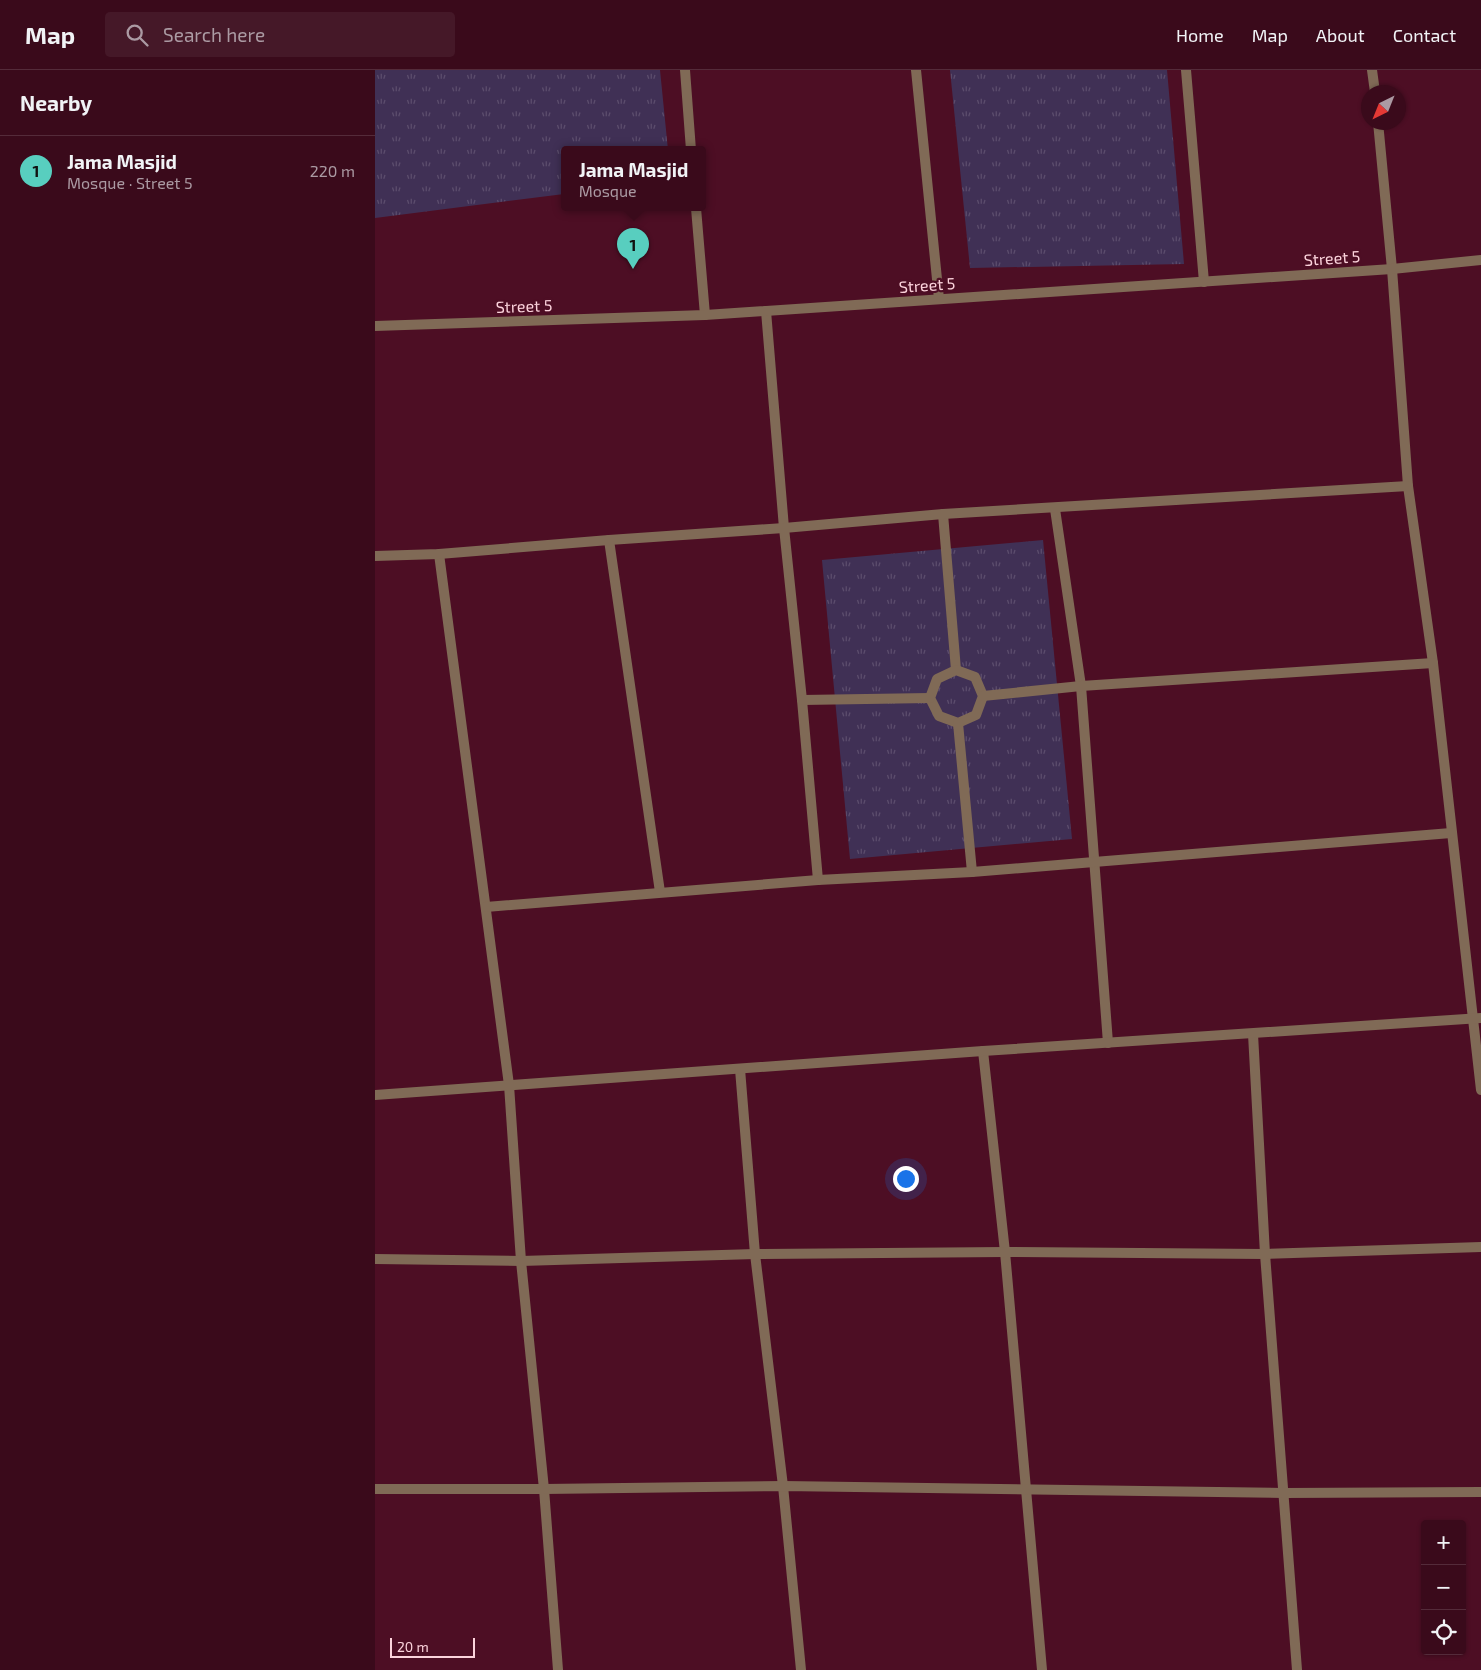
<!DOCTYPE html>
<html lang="en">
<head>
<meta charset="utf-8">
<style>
  body { margin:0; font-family:"Exo 2",sans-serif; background:#451828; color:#f1f3f6 }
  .controls { position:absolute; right:15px; bottom:15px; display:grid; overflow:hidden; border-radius:5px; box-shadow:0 1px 4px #0004 }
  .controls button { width:45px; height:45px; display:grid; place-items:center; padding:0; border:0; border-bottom:1px solid #542b3a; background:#3a0a1b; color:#f1f3f6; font:25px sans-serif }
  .compass { position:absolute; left:986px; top:15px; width:45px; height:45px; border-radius:50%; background:#3a0a1b; box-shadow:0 1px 4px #0004; rotate:223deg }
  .scale { position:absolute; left:15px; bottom:12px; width:85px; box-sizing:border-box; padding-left:5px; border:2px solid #fcd3dc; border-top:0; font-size:14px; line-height:18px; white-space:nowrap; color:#fcd3dc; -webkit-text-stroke:4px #4d0e24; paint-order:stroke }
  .you { position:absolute; left:530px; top:1108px; width:18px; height:18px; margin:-12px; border:4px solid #fff; border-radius:50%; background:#1a73e8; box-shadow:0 0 0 8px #1a73e833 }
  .badge { display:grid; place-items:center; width:32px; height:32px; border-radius:50%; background:#58cebf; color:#111; font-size:16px; font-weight:700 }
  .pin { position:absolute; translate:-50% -41px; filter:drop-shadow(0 1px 2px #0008) }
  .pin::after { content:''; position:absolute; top:26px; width:18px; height:15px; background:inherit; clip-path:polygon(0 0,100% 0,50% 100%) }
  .popup { position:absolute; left:186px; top:76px; width:145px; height:65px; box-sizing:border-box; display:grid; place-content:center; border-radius:5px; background:#3a0a1b; filter:drop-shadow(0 1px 4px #0005); font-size:16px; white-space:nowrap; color:#ab9aa3 }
  .popup b { font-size:19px; color:#f1f3f6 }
  .popup::after { content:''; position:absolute; left:50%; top:100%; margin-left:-10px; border:10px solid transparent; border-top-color:#3a0a1b }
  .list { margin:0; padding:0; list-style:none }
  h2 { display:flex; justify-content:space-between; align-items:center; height:65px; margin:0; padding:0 20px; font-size:21px }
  h2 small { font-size:16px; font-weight:400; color:#ab9aa3 }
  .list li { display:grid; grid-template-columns:32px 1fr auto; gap:15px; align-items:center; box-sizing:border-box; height:70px; padding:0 20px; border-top:1px solid #542b3a }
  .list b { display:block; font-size:19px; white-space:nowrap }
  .list p { margin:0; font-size:16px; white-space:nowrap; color:#ab9aa3 }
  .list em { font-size:16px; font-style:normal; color:#ab9aa3 }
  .icon { flex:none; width:28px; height:28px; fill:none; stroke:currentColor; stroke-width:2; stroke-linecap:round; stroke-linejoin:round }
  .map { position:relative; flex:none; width:1106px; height:1600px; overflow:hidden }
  header { display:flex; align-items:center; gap:30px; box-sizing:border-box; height:70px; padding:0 25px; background:#3a0a1b; border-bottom:1px solid #542b3a }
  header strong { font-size:24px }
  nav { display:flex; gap:28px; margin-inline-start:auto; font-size:18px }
  .search { width:350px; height:45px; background:#451828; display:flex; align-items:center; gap:12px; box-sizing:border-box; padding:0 18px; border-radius:5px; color:#ab9aa3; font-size:19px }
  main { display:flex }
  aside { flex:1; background:#3a0a1b }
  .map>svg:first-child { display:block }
  .grass { fill:url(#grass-tufts) }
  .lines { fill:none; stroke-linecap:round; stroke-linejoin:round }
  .street { stroke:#806a56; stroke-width:10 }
  .labels { text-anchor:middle; stroke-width:4.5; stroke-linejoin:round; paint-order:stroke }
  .street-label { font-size:16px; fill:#fcd3dc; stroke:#4d0e24 }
</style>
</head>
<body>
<header>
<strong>Map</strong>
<div class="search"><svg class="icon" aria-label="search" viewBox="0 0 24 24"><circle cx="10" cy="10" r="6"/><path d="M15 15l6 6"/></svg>Search here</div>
<nav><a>Home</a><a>Map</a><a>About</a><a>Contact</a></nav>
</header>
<main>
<aside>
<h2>Nearby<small></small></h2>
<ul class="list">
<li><span class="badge">1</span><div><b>Jama Masjid</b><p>Mosque · Street 5</p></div><em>220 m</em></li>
</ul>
</aside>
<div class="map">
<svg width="1106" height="1600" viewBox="0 0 1106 1600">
  <defs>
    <pattern id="grass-tufts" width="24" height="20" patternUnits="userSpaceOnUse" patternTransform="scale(1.25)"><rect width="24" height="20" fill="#403055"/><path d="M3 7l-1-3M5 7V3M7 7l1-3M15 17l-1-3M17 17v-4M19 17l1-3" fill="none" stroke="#5c4d6d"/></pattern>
  </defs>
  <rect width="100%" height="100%" fill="#4d0e24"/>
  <g class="grass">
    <path d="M0,0H285L293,80H189V124L0,148Z"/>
    <path d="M575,0H792L809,194L595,198Z"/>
    <path d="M668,470L697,769L475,789L447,490Z"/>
  </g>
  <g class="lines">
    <g class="street">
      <path d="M310,0L316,80"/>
      <path d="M541,0L564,229"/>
      <path d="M811,0L829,212"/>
      <path d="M997,0L1000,22"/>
      <path d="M1003,52L1017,199L1033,416L1058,593L1106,1020"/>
      <path d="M321,138L330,245"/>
      <path d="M391,241L409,458L427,630L443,810"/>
      <path d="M0,256L330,245L1017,199L1106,190"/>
      <path d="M680,439L706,616L733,973"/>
      <path d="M568,444L581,600"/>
      <path d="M234,470L285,822"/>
      <path d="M64,484L134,1015L146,1191L169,1419L183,1600"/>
      <path d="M0,486L64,484L234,470L409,458L568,444L1033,416"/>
      <path d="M581,600L600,607L608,626L601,645L583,653L564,646L555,628L562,609Z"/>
      <path d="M608,626L706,616L1058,593"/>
      <path d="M427,630L555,628"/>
      <path d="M583,653L597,802"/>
      <path d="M111,837L443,810L597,802L719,792L1076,763"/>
      <path d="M878,964L890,1184L922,1600"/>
      <path d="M608,981L630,1182L667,1600"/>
      <path d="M365,999L380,1184L408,1416L426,1600"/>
      <path d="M0,1025L608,981L1106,948"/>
      <path d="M0,1189L146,1191L380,1184L630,1182L890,1184L1106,1177"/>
      <path d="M0,1419H169L408,1416L909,1423L1106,1422"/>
    </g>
  </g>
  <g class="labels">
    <g class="street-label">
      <text transform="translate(957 188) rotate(-4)" y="6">Street 5</text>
      <text transform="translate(552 215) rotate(-4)" y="6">Street 5</text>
      <text transform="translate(149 236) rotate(-2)" y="6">Street 5</text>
    </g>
  </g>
</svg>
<div class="controls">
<button>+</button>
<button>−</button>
<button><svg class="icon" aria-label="locate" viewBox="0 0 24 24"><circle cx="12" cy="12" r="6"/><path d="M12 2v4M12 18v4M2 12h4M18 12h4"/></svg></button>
</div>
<svg class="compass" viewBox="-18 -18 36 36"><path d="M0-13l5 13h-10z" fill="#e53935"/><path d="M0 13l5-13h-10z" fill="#ab9aa3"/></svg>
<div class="scale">20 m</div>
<div class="you"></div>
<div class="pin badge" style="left:258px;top:199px">1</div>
<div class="popup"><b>Jama Masjid</b>Mosque</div>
</div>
</main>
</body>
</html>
